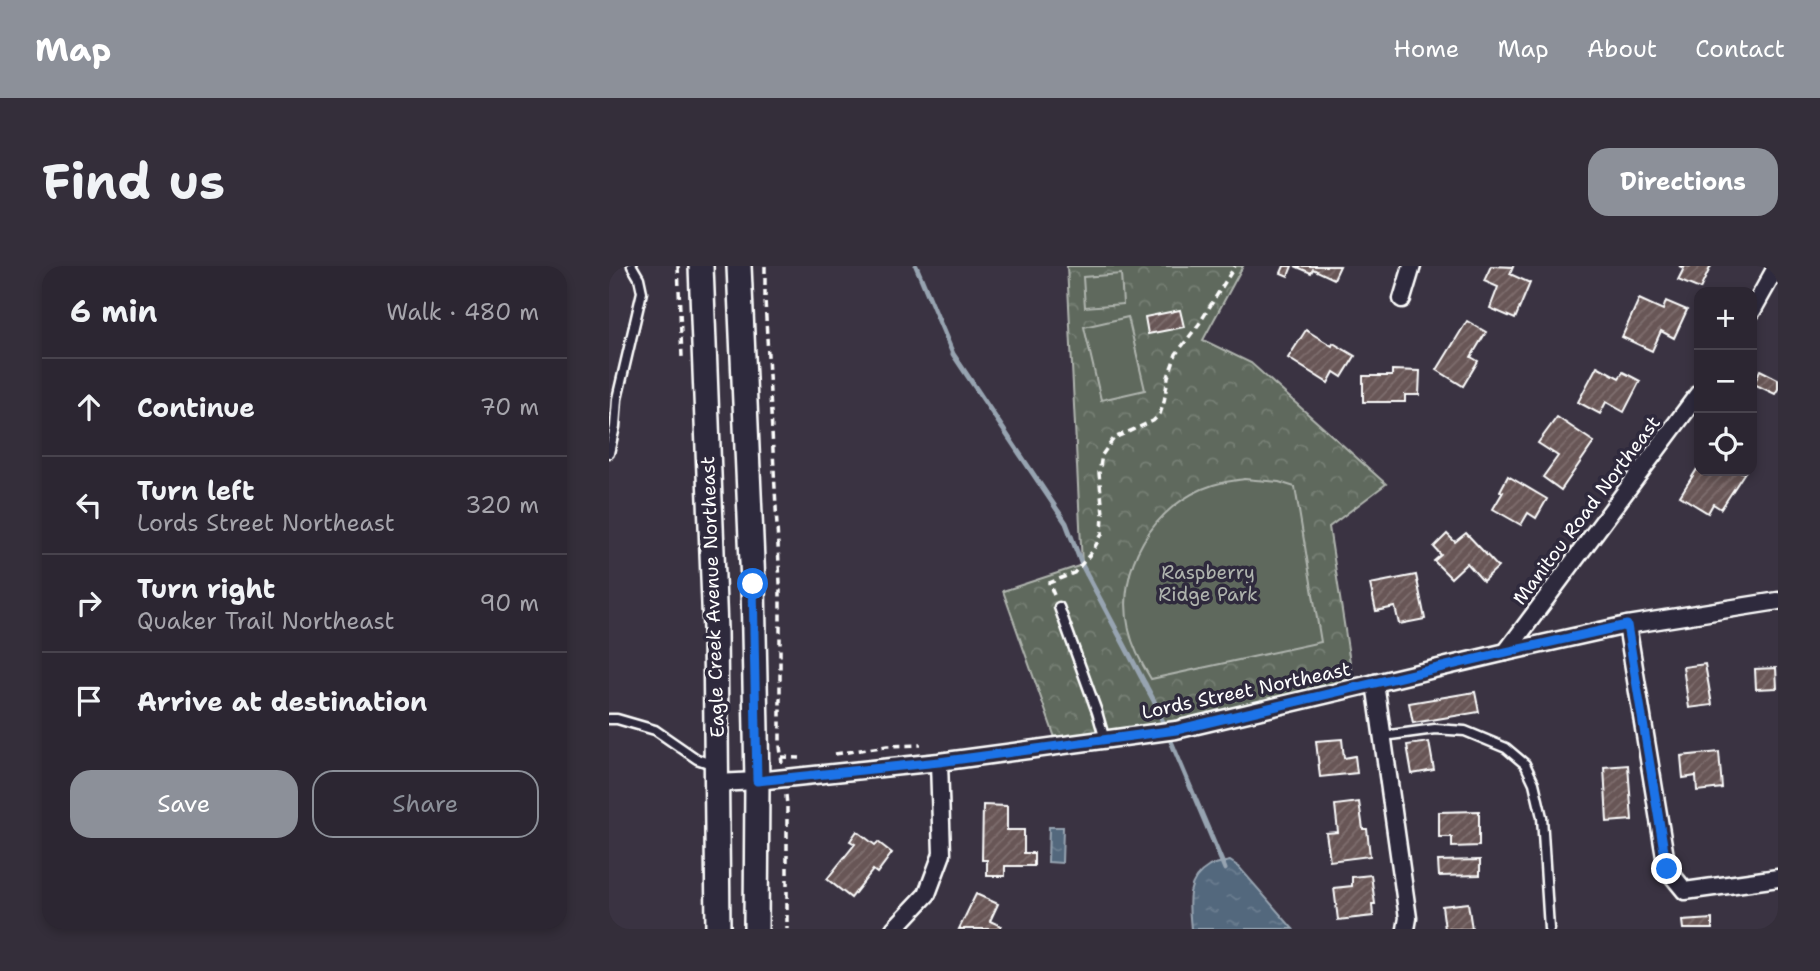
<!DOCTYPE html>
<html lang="en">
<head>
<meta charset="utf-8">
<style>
  body { margin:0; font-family:"Shantell Sans",sans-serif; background:#342e3a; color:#f1f3f6 }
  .controls { position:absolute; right:21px; top:21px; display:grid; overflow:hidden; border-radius:14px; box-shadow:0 4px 10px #0003 }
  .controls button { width:63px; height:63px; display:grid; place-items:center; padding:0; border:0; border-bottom:2px solid #48434d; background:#2c2632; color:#f1f3f6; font:35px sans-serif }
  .stop { position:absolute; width:21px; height:21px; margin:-16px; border:5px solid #1a73e8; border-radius:50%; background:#fff }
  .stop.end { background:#1a73e8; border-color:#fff; box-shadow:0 2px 7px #0008 }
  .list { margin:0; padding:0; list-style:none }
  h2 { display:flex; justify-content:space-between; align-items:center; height:91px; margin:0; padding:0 28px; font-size:30px }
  h2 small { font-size:23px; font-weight:400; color:#a6a5ac }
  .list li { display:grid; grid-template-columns:46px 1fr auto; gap:21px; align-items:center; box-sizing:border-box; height:98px; padding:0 28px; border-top:2px solid #48434d }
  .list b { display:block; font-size:26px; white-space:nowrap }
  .list p { margin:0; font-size:23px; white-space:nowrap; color:#a6a5ac }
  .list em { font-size:23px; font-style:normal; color:#a6a5ac }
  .actions { display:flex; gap:14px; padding:21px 28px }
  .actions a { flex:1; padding:16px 0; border:2px solid #8c9099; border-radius:21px; text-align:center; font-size:24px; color:#8c9099 }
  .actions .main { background:#8c9099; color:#fff }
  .icon { flex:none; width:38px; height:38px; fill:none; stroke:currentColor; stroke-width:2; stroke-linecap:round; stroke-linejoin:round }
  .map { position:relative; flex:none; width:1169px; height:663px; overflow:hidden; border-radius:21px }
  header { display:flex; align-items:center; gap:42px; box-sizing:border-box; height:98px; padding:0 35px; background:#8c9099; color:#fff }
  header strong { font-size:33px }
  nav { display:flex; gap:38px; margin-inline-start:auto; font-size:24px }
  .intro { display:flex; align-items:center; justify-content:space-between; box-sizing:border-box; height:168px; padding:0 42px }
  h1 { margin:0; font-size:49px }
  .button { padding:18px 32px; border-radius:21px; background:#8c9099; color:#fff; font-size:24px; font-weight:700 }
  main { display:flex; gap:42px; padding:0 42px }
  aside { flex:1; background:#2c2632; border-radius:21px; box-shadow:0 4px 10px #0003 }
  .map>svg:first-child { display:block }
  .forest { fill:url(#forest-crowns); stroke:#afb4ae; stroke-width:2 }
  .pitch { fill:#5f695d; stroke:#afb4ae; stroke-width:2 }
  .water { fill:url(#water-ripples); stroke:#97a4b1; stroke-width:2 }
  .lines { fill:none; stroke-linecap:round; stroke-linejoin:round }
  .stream { stroke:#97a4b1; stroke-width:5 }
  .building { fill:url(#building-hatch); stroke:#fff; stroke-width:2 }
  .lane-casing { stroke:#fff; stroke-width:13 }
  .street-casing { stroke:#fff; stroke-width:21 }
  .secondary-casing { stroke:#fff; stroke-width:28 }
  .path { stroke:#fff; stroke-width:3.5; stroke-dasharray:7 5; stroke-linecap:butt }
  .lane { stroke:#2f2a3d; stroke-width:8 }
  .street { stroke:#2f2a3d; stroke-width:16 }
  .secondary { stroke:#2f2a3d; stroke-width:23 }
  .route { stroke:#1a73e8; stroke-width:9 }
  .labels { text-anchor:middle; stroke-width:7; stroke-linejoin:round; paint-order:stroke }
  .street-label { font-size:19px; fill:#fff; stroke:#2f2a3d }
  .park-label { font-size:19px; fill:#afb4ae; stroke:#2f2a3d }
</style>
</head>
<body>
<header>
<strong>Map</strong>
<nav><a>Home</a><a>Map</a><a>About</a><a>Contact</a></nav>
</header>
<div class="intro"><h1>Find us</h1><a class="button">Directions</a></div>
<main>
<aside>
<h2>6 min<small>Walk · 480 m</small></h2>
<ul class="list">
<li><svg class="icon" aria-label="ahead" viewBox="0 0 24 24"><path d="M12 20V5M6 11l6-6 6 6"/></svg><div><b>Continue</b></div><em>70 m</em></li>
<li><svg class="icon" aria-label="left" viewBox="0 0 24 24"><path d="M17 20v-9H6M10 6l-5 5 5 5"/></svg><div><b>Turn left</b><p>Lords Street Northeast</p></div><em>320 m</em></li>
<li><svg class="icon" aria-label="right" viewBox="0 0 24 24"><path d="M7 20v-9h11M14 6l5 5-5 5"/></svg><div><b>Turn right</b><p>Quaker Trail Northeast</p></div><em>90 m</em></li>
<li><svg class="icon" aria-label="arrive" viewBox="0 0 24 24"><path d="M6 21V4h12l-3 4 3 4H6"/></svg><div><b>Arrive at destination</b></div></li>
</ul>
<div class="actions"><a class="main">Save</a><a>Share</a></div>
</aside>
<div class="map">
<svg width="1169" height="663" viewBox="0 0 1169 663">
  <defs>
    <pattern id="forest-crowns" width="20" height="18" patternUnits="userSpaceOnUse" patternTransform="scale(1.75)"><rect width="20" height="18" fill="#5f695d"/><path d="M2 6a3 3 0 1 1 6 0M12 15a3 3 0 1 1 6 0" fill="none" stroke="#778075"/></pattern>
    <pattern id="water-ripples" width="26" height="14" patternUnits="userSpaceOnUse" patternTransform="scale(1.75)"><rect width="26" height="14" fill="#52677d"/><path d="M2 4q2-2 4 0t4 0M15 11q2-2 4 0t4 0" fill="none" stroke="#6c7e90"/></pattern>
    <pattern id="building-hatch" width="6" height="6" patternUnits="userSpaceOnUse" patternTransform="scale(1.75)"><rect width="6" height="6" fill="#685656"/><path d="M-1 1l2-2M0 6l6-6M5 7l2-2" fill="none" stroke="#7f6f6f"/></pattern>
  </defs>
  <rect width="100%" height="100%" fill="#3a3342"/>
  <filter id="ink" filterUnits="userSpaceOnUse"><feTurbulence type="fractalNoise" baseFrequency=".0143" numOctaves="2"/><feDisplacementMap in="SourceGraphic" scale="14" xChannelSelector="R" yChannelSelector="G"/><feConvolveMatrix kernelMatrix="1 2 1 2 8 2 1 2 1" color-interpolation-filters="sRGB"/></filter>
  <g filter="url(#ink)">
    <path class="forest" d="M458,0H634L594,74L642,97L777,218L720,261L745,422L449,480L394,325L473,299Z"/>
    <g class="pitch">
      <path d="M512,8L514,38L476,41L474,11Z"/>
      <path d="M519,51L536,124L492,134L475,61Z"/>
      <path d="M635,213L670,216L686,221L712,376L542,413C532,397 524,382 520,364C506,303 544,238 604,219C614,216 625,215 635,213Z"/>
    </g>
    <g class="water">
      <path d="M440,561H454L453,597L439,596Z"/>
      <path d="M621,595L630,601L684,663H582C580,640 575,615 599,601C604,597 614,597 621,595Z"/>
    </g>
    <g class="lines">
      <path class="stream" d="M307,0L344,88L457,257L473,299L545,435L616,603"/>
    </g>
    <g class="building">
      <path d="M675,0H683L679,10L672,7Z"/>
      <path d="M686,0H731L725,13L704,3L702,7Z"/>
      <path d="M882,0L904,1L901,8L921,17L906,53L881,42L889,21L875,15Z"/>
      <path d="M1070,0H1102L1091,23L1069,14L1075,2Z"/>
      <path d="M1030,33L1054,44L1057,35L1078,44L1065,72L1052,65L1043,85L1013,71Z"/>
      <path d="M571,44L575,61L539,68L536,51Z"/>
      <path d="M858,55L877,66L862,91L869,95L854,120L828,104Z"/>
      <path d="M697,64L723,80L724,77L746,90L733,111L725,106L719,117L679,92Z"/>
      <path d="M988,100L1010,112L1014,106L1031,115L1015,146L997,136L991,148L969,136Z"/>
      <path d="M783,104L811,105L810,129H796V136H754V110H783Z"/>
      <path d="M1151,104L1169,113V123L1166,128L1145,118Z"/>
      <path d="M948,151L985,176L952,224L934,211L949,190L929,177Z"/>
      <path d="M1090,200V205L1136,206L1112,243L1104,238L1099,247L1071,230Z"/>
      <path d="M899,210L938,233L927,252L919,247L912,259L884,243L894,226L891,225Z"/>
      <path d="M857,267L889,301L874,315L858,297L842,312L825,295L832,289L825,281L838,268L846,276Z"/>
      <path d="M807,309L816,353L790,358L786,341L767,345L761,318Z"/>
      <path d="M1096,398L1103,439L1080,442L1074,401Z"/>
      <path d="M1167,402L1168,422L1147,423L1146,403Z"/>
      <path d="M866,426L870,446L804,457L800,437Z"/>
      <path d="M733,473L735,492L746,490L748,507L711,511L707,475Z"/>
      <path d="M820,476L825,504L803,508L798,479Z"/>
      <path d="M1110,486L1113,522L1088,525L1087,510L1074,512L1072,490Z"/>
      <path d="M1019,499L1023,554L998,556L995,501Z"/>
      <path d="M750,536L754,563H758L761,590L721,595L717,567L729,566L726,539Z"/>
      <path d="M374,539L398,540V564H415V587H425V600H396V610H378V594H373Z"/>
      <path d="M870,545V580L843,581V571H830V546Z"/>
      <path d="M248,565L266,579L269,576L283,587L268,607L264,604L242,632L218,613L246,578L241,575Z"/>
      <path d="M871,594V609L830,610L829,595Z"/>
      <path d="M762,609L766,638H763L764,650L729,654L725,622L743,620V611Z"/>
      <path d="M367,628L389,638L381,655L392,660L391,663H350Z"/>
      <path d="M859,637L863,663H836L833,640Z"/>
      <path d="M1103,653V663H1074L1073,655Z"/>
    </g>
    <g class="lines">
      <defs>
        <g id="lane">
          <path d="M0,187L6,161L8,133L33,26L30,12L23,0"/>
          <path d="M450,341L488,446L496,474"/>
          <path d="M0,453H8L46,464L88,493L105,499"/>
          <path d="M774,470L826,463L856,465L897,482L916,498L925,517L933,551L940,663"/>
        </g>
        <g id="street">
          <path d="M793,33L803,0"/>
          <path d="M1143,45L1168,0"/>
          <path d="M1018,359L1058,603L1076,625L1169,612"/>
          <path d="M897,386L1090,127"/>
          <path d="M766,417L799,652L797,663"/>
          <path d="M108,517L148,515L330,496L567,464L897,386L1018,359L1169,335"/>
          <path d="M285,663L318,628L333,588L330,496"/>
        </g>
        <g id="secondary">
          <path d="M92,0L106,364L109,663"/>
          <path d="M130,0L144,318L148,515L147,663"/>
        </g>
      </defs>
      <use href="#lane" class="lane-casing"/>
      <use href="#street" class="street-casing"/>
      <use href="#secondary" class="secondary-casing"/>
      <g class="path">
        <path d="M69,0L73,91"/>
        <path d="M156,0V33L171,317V480L173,497"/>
        <path d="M445,329L440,317L465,307L483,286L493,268L494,248L490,207L493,189L505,172L544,155L551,148L555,136L559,111L567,88L590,58L626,0"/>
        <path d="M226,488L278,480L312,479"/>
        <path d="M172,491L191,492"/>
        <path d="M177,529L178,539V663"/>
      </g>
      <use href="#lane" class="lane"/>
      <use href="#street" class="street"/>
      <use href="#secondary" class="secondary"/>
    </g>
  </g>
  <g class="lines" filter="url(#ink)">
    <path class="route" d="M144,318L148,515L330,496L567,464L897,386L1018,359L1058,603"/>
  </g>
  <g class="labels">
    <g class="street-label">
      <text transform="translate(977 244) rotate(-53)" y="7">Manitou Road Northeast</text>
      <text transform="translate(103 331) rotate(-92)" y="7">Eagle Creek Avenue Northeast</text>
      <text transform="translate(637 424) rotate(-12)" y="7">Lords Street Northeast</text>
    </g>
    <g class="park-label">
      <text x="599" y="313">Raspberry<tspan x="599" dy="22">Ridge Park</tspan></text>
    </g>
  </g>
</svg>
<div class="controls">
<button>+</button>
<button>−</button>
<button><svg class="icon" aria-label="locate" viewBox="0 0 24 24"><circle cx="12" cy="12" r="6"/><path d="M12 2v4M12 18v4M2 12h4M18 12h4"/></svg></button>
</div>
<div class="stop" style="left:144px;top:318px"></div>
<div class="stop end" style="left:1058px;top:603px"></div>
</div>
</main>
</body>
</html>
